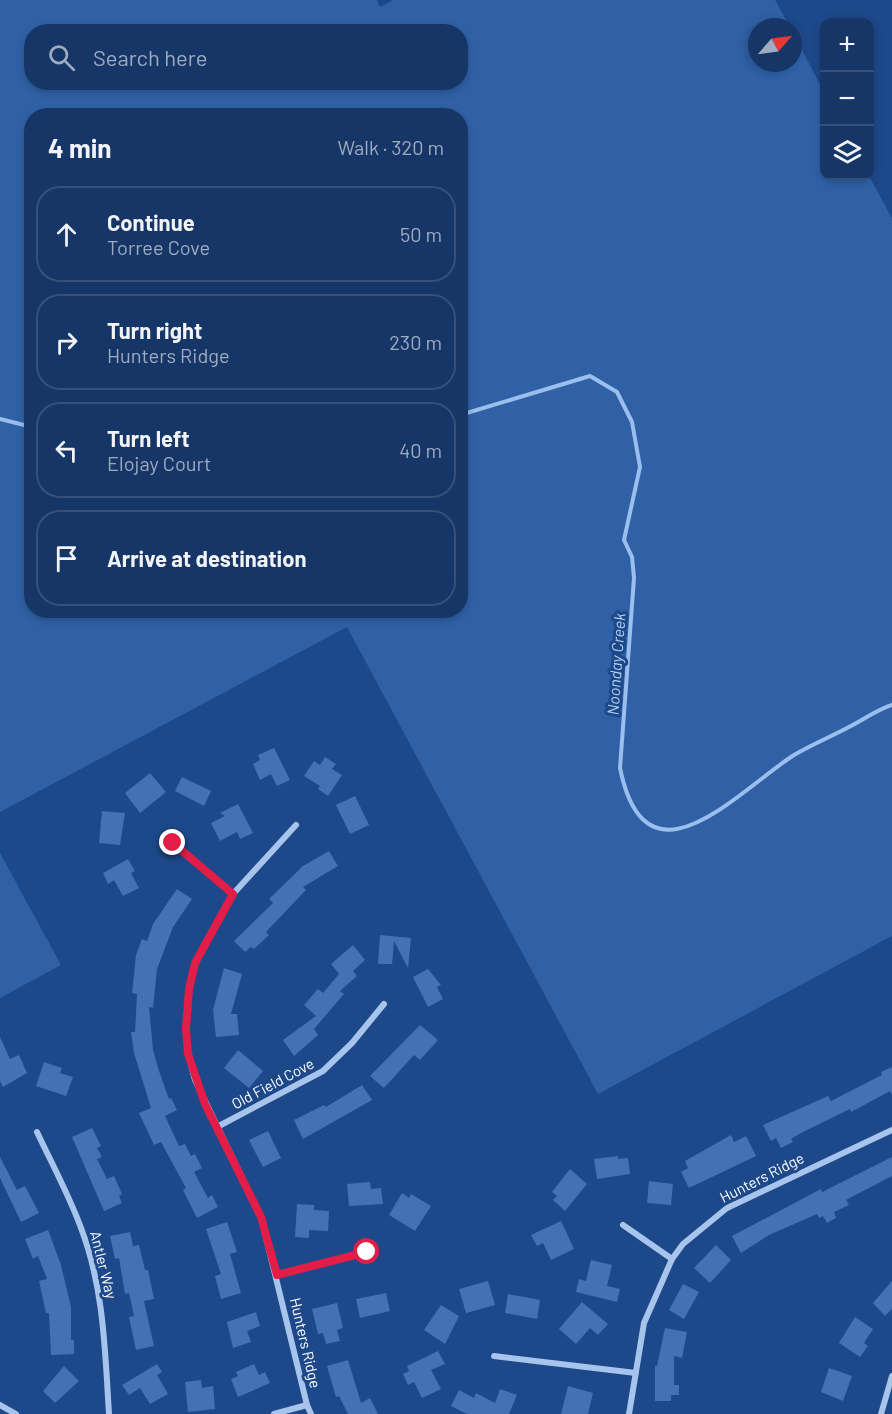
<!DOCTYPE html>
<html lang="en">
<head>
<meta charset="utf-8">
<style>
  body { margin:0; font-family:Barlow,sans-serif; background:#234170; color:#f1f3f6 }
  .controls { position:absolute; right:18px; top:18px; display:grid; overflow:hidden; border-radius:12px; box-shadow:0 3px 9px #0003 }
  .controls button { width:54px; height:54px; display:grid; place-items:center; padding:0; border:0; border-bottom:2px solid #35507b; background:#163667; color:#f1f3f6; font:30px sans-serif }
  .compass { position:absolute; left:748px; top:18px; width:54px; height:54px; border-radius:50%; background:#163667; box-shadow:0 3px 9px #0003; rotate:62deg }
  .stop { position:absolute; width:18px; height:18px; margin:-14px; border:4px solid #e11d48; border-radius:50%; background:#fff }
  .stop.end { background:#e11d48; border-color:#fff; box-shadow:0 2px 6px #0008 }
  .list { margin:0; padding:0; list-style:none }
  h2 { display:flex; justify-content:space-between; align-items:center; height:78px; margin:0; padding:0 24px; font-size:26px }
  h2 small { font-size:20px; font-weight:400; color:#9eabc0 }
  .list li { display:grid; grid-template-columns:39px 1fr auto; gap:18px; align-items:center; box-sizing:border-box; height:96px; margin:0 12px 12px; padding:0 12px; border:2px solid #35507b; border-radius:24px }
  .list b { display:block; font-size:22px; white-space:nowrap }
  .list p { margin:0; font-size:20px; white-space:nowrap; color:#9eabc0 }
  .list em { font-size:20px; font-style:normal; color:#9eabc0 }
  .icon { flex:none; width:33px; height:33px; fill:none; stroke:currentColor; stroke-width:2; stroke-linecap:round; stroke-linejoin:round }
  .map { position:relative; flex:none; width:892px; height:1414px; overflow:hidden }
  .search { position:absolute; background:#163667; box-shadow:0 3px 9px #0003; left:24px; top:24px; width:444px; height:66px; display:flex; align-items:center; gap:15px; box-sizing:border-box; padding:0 21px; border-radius:24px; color:#9eabc0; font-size:22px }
  .panel { position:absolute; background:#163667; box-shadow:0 3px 9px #0003; left:24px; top:108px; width:444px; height:510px; border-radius:24px }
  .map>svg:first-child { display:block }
  .green { fill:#3061a7; fill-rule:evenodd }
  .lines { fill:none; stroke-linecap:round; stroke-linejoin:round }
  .stream { stroke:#9abeee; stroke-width:4 }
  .building { fill:#4571b2 }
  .minor { stroke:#a7c4ec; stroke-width:6 }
  .route { stroke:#e11d48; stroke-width:8 }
  .labels { text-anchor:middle; stroke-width:6; stroke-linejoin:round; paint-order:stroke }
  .street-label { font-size:15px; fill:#fff; stroke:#1d4889 }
  .water-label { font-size:16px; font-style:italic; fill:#b3cef3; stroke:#1d4889 }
</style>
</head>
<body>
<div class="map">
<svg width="892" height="1414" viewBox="0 0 892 1414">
  <rect width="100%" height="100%" fill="#1d4889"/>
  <g class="green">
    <path d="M0,0H377L380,7L393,0H775L790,27H757V63H793V33L824,92V176H869L892,218V936L598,1094L347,627L0,812ZM32,32H460V82H32ZM32,116H460V610H32Z"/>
    <path d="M0,853L61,965L0,998Z"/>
  </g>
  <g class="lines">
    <g class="stream">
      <path d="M460,415L590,376L617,392L632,422L640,467L624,540L632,557L634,578L620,768C646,896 738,791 794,755C811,745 830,737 847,728C862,721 876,710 892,705"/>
      <path d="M0,419L32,427"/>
    </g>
  </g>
  <g class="building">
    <path d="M274,748L290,780L277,786L271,774L260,780L253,764L260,760L258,755Z"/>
    <path d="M325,757L336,764L332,769L342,775L328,796L318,789L320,786L304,776L314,761L320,765Z"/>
    <path d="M150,773L166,792L140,813L125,793Z"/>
    <path d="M182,777L211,791L204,806L175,791Z"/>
    <path d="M355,796L369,825L350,834L336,805Z"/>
    <path d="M238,804L253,833L240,839L237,832L220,841L211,823L225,816L220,813Z"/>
    <path d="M102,811L125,813L120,845L99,843Z"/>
    <path d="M329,851L338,866L303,887L306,890L266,932L269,935L254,949L251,947L245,952L234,941L273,903L269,899L303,866Z"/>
    <path d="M128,859L135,871L131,873L139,888L123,896L114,880L108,884L103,873Z"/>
    <path d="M177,889L192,899L173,927L157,969L153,1008L149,1007L153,1050L159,1071L169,1099L171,1098L177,1110L165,1116L179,1146L185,1144L191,1156L195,1154L202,1168L194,1172L208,1198L212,1195L218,1207L197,1218L183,1190L186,1188L161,1142L154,1145L139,1113L151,1108L134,1053L131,1032H135L137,994L132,993L136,955L142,939L147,941L153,924Z"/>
    <path d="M380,935L411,938L408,968L394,941L392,964H378Z"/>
    <path d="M353,945L365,960L353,971L357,976L340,991L344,994L314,1029L318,1035L294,1056L283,1040L316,1016L304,1005L318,989L323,993L339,974L331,964Z"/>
    <path d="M224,968L242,974L231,1014H237L239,1035L216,1037L213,1010Z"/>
    <path d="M428,969L441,985L437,987L443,999L428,1007L413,977Z"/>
    <path d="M420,1025L438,1040L420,1060L414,1055L384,1088L370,1076Z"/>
    <path d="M0,1037L10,1059L19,1055L27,1073L3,1087L0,1081Z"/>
    <path d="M238,1050L263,1071L249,1088L224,1068Z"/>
    <path d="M44,1062L62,1068L60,1073L73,1077L66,1096L36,1086Z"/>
    <path d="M892,1067V1095L890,1091L851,1112L850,1109L801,1133L791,1139L793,1142L781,1148L776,1138L771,1141L763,1125L828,1096L831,1101L882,1075L881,1072Z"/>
    <path d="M362,1085L372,1100L303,1139L294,1120L324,1105L326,1107Z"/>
    <path d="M92,1128L101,1146L97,1148L102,1157L97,1159L107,1179L114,1176L122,1194L119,1196L122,1203L104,1211L72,1137Z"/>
    <path d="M268,1131L281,1158L263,1167L249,1140Z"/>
    <path d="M731,1135L734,1142L746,1136L756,1156L689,1188L681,1172L688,1168L685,1161Z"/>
    <path d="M618,1156V1159L628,1158L630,1174L597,1179L594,1159Z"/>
    <path d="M0,1157L17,1190L25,1186L39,1213L21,1222L0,1178Z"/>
    <path d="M892,1157V1176L846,1200L849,1205L834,1212L836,1218L827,1223L823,1216L819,1218L817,1214L769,1235L741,1253L732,1236L821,1189L822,1192Z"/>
    <path d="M570,1169L587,1184L565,1211L553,1200L557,1196L552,1192Z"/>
    <path d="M649,1181L673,1184L671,1205L647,1203Z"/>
    <path d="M370,1182L371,1189L381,1188L383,1204L349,1206L347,1184Z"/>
    <path d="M402,1193L409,1198L411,1194L431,1206L415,1231L389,1215Z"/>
    <path d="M297,1204L314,1205V1210L329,1211L328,1231L309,1230V1238L295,1237Z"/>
    <path d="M561,1221L574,1249L551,1260L543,1243L537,1246L531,1235Z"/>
    <path d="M227,1222L237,1252L230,1254L241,1293L221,1299L215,1276L221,1274L206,1229Z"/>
    <path d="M48,1230L61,1265L71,1307V1340H74V1354L51,1355L49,1313H46L39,1281L47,1279L38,1256L33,1259L25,1239Z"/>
    <path d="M130,1232L133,1246L139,1245L145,1270H148L154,1299L144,1301L154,1346L136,1350L129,1317L134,1316L129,1293L125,1294L119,1258L115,1259L110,1236Z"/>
    <path d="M716,1245L731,1260L710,1283L694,1268Z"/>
    <path d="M591,1260L612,1265L607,1286L620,1289L617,1302L576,1292L579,1279L586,1281Z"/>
    <path d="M488,1281L495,1305L466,1313L459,1289Z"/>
    <path d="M892,1281V1309L885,1316L873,1303Z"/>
    <path d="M683,1284L699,1292L684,1319L669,1310Z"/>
    <path d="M386,1293L390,1311L360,1318L356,1299Z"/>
    <path d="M508,1294L540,1300L537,1319L505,1313Z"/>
    <path d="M582,1302L608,1324L598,1335L590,1328L576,1344L559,1329Z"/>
    <path d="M337,1303L343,1328L337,1330L340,1341L326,1344L323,1333L318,1334L312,1309Z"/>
    <path d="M441,1305L459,1316L445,1344L424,1330Z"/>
    <path d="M256,1312L260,1326L247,1331L251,1342L233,1348L227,1322Z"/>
    <path d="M855,1317L873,1329L864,1343L868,1346L860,1357L839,1343Z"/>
    <path d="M665,1328L687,1332L682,1358L674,1356V1385H679V1395H671V1401H655V1366H657Z"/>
    <path d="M438,1351L445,1364L431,1370L441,1389L422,1398L414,1382L408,1385L403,1374L409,1371L407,1366Z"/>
    <path d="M348,1360L361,1403L370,1398L378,1414H348L339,1396L336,1397L327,1366Z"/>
    <path d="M157,1364L162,1372L157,1375L168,1394L150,1404L140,1388L129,1395L122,1385Z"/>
    <path d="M254,1364L259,1375L265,1372L270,1383L238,1397L231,1379L238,1376L236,1372Z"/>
    <path d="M64,1366L79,1381L55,1403L43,1391Z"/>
    <path d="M829,1368L852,1376L843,1401L821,1392Z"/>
    <path d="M201,1380L202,1388L213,1386L215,1409L188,1412L185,1382Z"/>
    <path d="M568,1386L593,1393L588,1414H561Z"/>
    <path d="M500,1389L517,1395L509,1414H467L451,1406L459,1390L474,1398L476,1393L495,1403Z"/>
  </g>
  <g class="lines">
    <g class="minor">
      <path d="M296,825L233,894L207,940L195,963L189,989L186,1029L188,1054L195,1080L261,1217L307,1405L311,1414"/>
      <path d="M173,843L233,894"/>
      <path d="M217,1127L323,1071L352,1043L384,1004"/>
      <path d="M37,1132C52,1164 69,1195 81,1228C104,1288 105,1351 109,1414"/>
      <path d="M623,1225L672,1259"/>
      <path d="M277,1275L367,1252"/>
      <path d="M494,1356L636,1373"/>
      <path d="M0,1405L16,1414"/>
      <path d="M274,1414L307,1405"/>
      <path d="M629,1414L644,1323L672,1259L683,1244L727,1208L892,1130"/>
      <path d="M881,1414L892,1376"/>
    </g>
  </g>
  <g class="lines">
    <path class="route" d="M173,843L233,894L195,963L189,989L186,1029L188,1054L205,1104L261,1217L277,1275L367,1252"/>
  </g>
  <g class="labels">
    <g class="street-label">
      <text transform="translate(273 1084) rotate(-28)" y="5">Old Field Cove</text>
      <text transform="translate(762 1178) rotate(-27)" y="5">Hunters Ridge</text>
      <text transform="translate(103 1265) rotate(76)" y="5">Antler Way</text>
      <text transform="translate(305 1343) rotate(77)" y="5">Hunters Ridge</text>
    </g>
    <g class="water-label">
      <text transform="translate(616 664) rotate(-86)" y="6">Noonday Creek</text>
    </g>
  </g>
</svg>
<div class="controls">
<button>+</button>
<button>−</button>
<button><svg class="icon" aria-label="layers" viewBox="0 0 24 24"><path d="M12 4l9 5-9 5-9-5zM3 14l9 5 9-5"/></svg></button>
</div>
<svg class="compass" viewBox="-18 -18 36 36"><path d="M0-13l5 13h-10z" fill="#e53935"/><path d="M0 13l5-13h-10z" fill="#9eabc0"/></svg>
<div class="stop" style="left:367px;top:1252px"></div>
<div class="stop end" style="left:173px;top:843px"></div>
<div class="search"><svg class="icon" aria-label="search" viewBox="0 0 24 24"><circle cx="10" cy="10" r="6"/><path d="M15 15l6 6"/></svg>Search here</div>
<section class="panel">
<h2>4 min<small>Walk · 320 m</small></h2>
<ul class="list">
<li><svg class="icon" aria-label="ahead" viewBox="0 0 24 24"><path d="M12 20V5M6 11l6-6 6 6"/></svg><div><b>Continue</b><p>Torree Cove</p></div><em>50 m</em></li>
<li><svg class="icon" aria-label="right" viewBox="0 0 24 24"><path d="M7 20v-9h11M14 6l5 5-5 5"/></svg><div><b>Turn right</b><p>Hunters Ridge</p></div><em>230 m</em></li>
<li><svg class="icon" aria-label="left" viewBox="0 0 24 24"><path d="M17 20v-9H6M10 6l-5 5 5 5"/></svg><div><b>Turn left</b><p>Elojay Court</p></div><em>40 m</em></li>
<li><svg class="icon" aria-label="arrive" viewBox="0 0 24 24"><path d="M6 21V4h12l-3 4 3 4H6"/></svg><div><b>Arrive at destination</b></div></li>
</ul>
</section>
</div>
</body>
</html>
